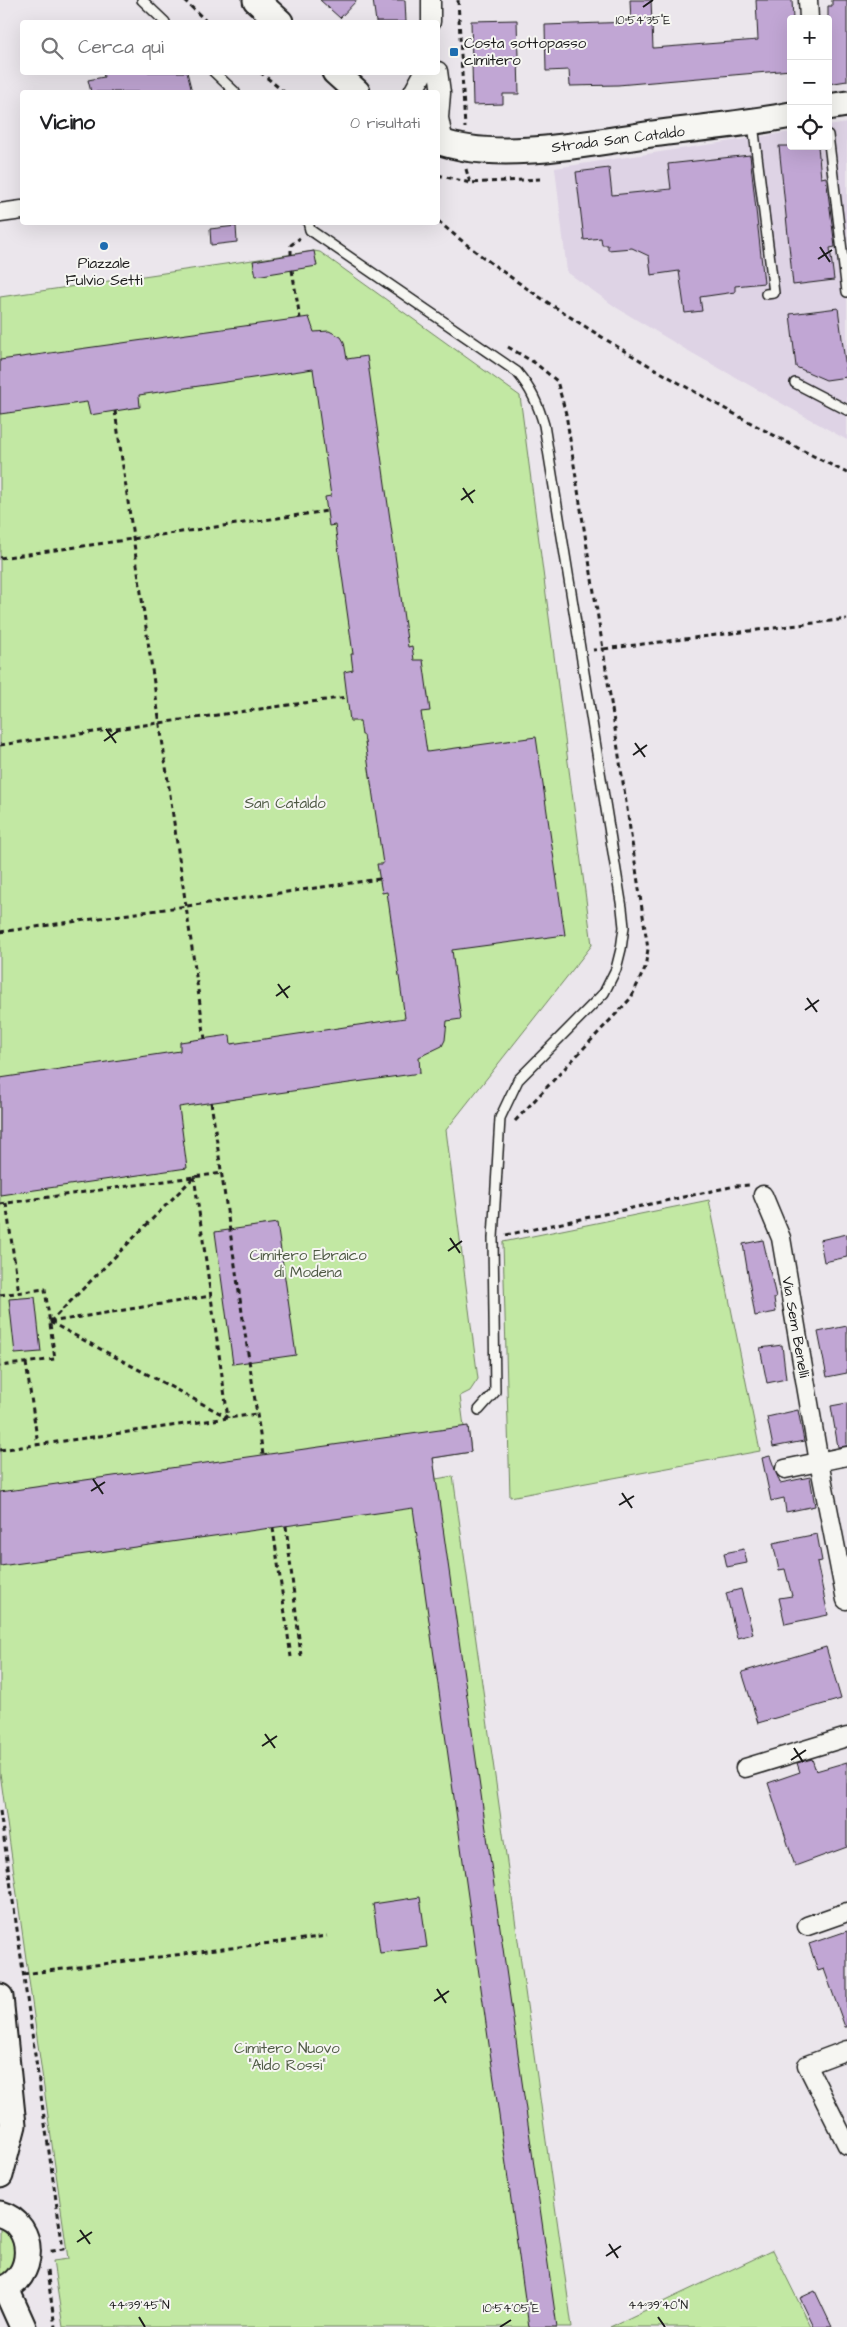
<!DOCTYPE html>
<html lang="it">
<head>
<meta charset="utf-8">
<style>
  body { margin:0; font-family:"Architects Daughter",sans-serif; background:#f6f6f6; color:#202124 }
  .controls { position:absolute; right:15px; top:15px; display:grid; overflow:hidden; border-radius:5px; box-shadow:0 5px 20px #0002 }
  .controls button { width:45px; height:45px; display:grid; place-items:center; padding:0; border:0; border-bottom:1px solid #e0e0e0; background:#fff; color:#202124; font:25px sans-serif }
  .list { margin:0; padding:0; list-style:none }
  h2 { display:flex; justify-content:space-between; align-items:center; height:65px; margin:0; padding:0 20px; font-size:21px }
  h2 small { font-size:16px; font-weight:400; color:#757577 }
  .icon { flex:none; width:28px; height:28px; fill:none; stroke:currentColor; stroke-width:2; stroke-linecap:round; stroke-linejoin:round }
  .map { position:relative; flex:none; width:847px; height:2327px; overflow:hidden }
  .search { position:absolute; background:#fff; box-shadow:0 5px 20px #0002; left:20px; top:20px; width:420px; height:55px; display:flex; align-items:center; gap:12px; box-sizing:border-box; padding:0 18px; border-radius:5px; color:#757577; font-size:19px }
  .panel { position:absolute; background:#fff; box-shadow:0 5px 20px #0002; left:20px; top:90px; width:420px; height:135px; border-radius:5px }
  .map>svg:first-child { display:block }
  .built { fill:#ded3e5 }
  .green { fill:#c2e8a3; stroke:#6f8260 }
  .building { fill:#c1a6d4; stroke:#1c1c1c }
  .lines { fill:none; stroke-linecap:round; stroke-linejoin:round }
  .lane-casing { stroke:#1c1c1c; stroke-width:12 }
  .street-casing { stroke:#1c1c1c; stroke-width:21 }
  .secondary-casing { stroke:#1c1c1c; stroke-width:29 }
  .path { stroke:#1c1c1c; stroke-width:3; stroke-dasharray:5 4; stroke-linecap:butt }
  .lane { stroke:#f6f6f2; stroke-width:9 }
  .street { stroke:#f6f6f2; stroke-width:18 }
  .secondary { stroke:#f6f6f2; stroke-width:25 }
  .ticks { fill:none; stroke:#1c1c1c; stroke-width:2 }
  .poi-dot { fill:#1f6fb2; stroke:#f6f6f2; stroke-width:2 }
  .labels { text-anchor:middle; stroke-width:4; stroke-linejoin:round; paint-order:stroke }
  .poi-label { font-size:15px; fill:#1c1c1c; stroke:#f6f6f2; text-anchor:start }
  .street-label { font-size:15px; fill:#1c1c1c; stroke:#f6f6f2 }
  .park-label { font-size:15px; fill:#4e5944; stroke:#f6f6f2 }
  .ticks-label { font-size:12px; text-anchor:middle; fill:#1c1c1c; stroke:#f6f6f2; stroke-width:4; stroke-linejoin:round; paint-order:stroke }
</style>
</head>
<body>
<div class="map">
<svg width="847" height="2327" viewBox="0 0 847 2327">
  <rect width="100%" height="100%" fill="#ebe6ec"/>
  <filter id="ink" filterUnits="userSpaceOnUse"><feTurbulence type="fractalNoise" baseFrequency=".02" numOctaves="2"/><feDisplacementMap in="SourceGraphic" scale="10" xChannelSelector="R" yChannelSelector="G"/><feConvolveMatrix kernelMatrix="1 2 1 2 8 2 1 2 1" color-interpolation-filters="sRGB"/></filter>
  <g filter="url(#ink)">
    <path class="built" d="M847,123V440L685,349L617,308L567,272L555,168L791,132V146H828V126Z"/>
    <g class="green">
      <path d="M314,251L320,252L520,396L592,945L446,1130L478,1379L470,1391L460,1396L464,1427H468L471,1452L433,1458L436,1479L453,1476L572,2327H63L53,2261L68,2259L0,1773V297Z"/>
      <path d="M709,1200L760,1451L510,1497L503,1242Z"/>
      <path d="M0,2227C21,2239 19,2265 0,2277Z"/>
      <path d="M773,2250L811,2327H610Z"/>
    </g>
    <g class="building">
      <path d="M320,0H357L340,18Z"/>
      <path d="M373,0H405L406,22H376Z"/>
      <path d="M630,0H651L653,48L758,40L756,0H792L793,19H791V70L618,85L570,86L569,70L546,71L545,25L631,22Z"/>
      <path d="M832,0H847V81L828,84V6H832Z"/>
      <path d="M517,20L519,94H503V104L473,105L471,21Z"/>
      <path d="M103,72H187L192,92H91L88,80L104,77Z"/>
      <path d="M779,146H818L821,178L826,177L835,247L830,248L834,280L793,285Z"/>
      <path d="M750,155L764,283L735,286V292L700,297L702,311L685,313L679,271L651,275L649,256L632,248L608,250V245H602L601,238L584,240L576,172L609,168L612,195L671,189L668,164Z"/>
      <path d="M236,226L237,242L211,245L210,229Z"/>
      <path d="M314,251L317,266L256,276L253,261Z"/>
      <path d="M838,308L847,377L826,380L796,367L790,314Z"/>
      <path d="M309,317L314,332L329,331L341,337L344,342L347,359L367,356L408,647L412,646L414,660H423L430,711L421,712L427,752L536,737L565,935L452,950L461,1019L447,1021L445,1040L442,1046L419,1057L420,1073L179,1107L187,1168L0,1195V1078L180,1051V1042L230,1035L231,1044L405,1018L387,892L382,893L377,864H383L364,735H362L360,721H350L344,672L353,670L351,654H353L335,525L329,526L325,497L331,496L313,369L139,395L140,407L90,415L87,402L0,414V360Z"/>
      <path d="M277,1223L296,1355L233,1364L215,1232Z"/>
      <path d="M847,1234V1257L824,1262L820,1240Z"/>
      <path d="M763,1240L776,1297L774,1298L776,1312L755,1316L743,1244Z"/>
      <path d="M35,1297L41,1352L15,1354L9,1299Z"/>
      <path d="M847,1326V1373L827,1377L818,1332Z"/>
      <path d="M782,1345L786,1379L767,1383L760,1348Z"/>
      <path d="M847,1403V1446L838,1447L831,1406Z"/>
      <path d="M798,1410L804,1441L773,1447L767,1417Z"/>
      <path d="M468,1426L471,1452L433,1458L557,2327H529L413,1508L0,1566V1492Z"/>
      <path d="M770,1456L780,1483L810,1477L815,1506L786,1512L784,1498L771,1501L762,1458Z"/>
      <path d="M817,1534L822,1561L817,1562L828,1615L785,1624L779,1598L792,1596L785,1569L779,1570L773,1543Z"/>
      <path d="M744,1549L747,1563L727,1567L724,1553Z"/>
      <path d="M741,1589L753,1634L737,1638L726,1593Z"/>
      <path d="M826,1647L841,1699L758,1723L742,1672Z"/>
      <path d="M812,1759L816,1771L847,1762V1847L795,1866L768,1783L800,1772L797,1763Z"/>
      <path d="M420,1897L427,1947L380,1953L373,1904Z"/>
      <path d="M847,1931V2027H845L824,1969L818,1971L809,1944Z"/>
      <path d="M815,2291L832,2327H814L800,2298Z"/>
    </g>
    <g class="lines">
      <defs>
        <g id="lane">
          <path d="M142,0L165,22"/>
          <path d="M214,72L235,92"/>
          <path d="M753,124L774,293L766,294"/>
          <path d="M828,135L847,292"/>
          <path d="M308,222L310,230L517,372C531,389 538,404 544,425L622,908L624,927L621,949L616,969L604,993L518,1080L500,1118L493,1238L495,1392L479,1410"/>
          <path d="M795,383L847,410"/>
        </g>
        <g id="street">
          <path d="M431,0V22"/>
          <path d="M808,0L809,19"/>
          <path d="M438,71L441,93L439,118L444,143"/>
          <path d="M413,92L424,72"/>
          <path d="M0,213L22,210"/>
          <path d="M763,1195L781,1238L819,1462L846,1600"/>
          <path d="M785,1469L847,1456"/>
          <path d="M745,1768L847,1737"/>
          <path d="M807,1926L847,1912"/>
          <path d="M847,2050L807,2065L847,2145"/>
        </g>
        <g id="secondary">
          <path d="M256,0L280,22"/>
          <path d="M335,72L357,92"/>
          <path d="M828,107L847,104"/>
          <path d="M438,141C497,163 590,143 652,134C698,128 745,124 791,115"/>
          <path d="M0,1997L13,2125L0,2175"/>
          <path d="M0,2214C37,2224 36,2280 0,2290"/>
          <path d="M6,2289L23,2327"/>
        </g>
      </defs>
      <use href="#lane" class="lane-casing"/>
      <use href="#street" class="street-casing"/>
      <use href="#secondary" class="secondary-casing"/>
      <g class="path">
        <path d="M184,0L207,22"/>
        <path d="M458,0L465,128"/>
        <path d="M260,72L284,92"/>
        <path d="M466,169L470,183"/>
        <path d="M438,175L470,183L540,179"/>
        <path d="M438,221C494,269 555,308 618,347C693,392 769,434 847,473"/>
        <path d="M291,255V245L300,238"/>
        <path d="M292,270L300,318"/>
        <path d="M508,347L535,363L557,381L566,414L603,649L847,619"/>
        <path d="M115,411L205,1039"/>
        <path d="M0,558L327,511"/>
        <path d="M0,745L347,697"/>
        <path d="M0,932L380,879"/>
        <path d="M211,1102L263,1455"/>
        <path d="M515,1121L631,998L645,968L648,949L603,649L593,650"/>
        <path d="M194,1176L228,1418"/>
        <path d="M6,1203L19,1293"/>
        <path d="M0,1204L222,1173"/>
        <path d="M506,1235L735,1186L750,1185"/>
        <path d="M0,1295L45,1289L55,1359L0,1366"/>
        <path d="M50,1322L194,1177"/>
        <path d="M50,1322L227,1417"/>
        <path d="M50,1322L211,1296"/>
        <path d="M26,1363L38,1445"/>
        <path d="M0,1450L257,1414"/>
        <path d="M286,1526L301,1656"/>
        <path d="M273,1528L291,1657"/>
        <path d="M0,1811L63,2249L47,2252"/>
        <path d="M23,1974L327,1936"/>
        <path d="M47,2271L55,2327"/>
      </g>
      <use href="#lane" class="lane"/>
      <use href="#street" class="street"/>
      <use href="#secondary" class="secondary"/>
    </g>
  </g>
  <path class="ticks" d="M643,7L653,0M820,247L830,262M818,259L832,250M463,488L473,503M461,500L475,490M106,729L116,743M104,741L118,731M635,743L645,757M633,755L647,745M278,984L288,998M276,996L290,986M807,998L817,1012M805,1010L819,1000M450,1238L460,1253M448,1251L462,1241M93,1479L103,1494M91,1491L105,1482M622,1493L632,1508M619,1505L634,1496M265,1734L275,1748M262,1746L277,1736M794,1748L803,1762M791,1760L806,1750M437,1989L446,2003M434,2001L449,1991M80,2230L90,2244M77,2242L92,2232M609,2244L618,2258M606,2256L621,2246M139,2317L145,2327M658,2317L665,2327M500,2327L511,2320"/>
  <g class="poi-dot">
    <rect x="449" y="47" width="10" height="10" rx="2.5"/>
    <circle cx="104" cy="246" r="5"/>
  </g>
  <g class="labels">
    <g class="poi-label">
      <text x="464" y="48">Costa sottopasso<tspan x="464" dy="17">cimitero</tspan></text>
      <text x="104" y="268" text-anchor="middle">Piazzale<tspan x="104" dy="17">Fulvio Setti</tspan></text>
    </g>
    <g class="street-label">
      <text transform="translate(618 139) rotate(-7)" y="5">Strada San Cataldo</text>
      <text transform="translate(796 1327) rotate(80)" y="5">Via Sem Benelli</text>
    </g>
    <g class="park-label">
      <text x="285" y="808">San Cataldo</text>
      <text x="308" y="1260">Cimitero Ebraico<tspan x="308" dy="17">di Modena</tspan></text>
      <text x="287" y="2053">Cimitero Nuovo<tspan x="287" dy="17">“Aldo Rossi”</tspan></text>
    </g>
  </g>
  <g class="ticks-label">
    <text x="643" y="24">10°54'35"E</text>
    <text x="139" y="2309">44°39'45"N</text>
    <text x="658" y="2309">44°39'40"N</text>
    <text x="511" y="2312">10°54'05"E</text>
  </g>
</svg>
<div class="controls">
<button>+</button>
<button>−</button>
<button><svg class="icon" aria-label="locate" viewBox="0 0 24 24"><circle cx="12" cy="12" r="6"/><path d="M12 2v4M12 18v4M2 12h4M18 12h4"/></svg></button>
</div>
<div class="search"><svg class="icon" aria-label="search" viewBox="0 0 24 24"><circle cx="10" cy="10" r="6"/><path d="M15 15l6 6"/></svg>Cerca qui</div>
<section class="panel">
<h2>Vicino<small>0 risultati</small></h2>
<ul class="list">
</ul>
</section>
</div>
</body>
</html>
